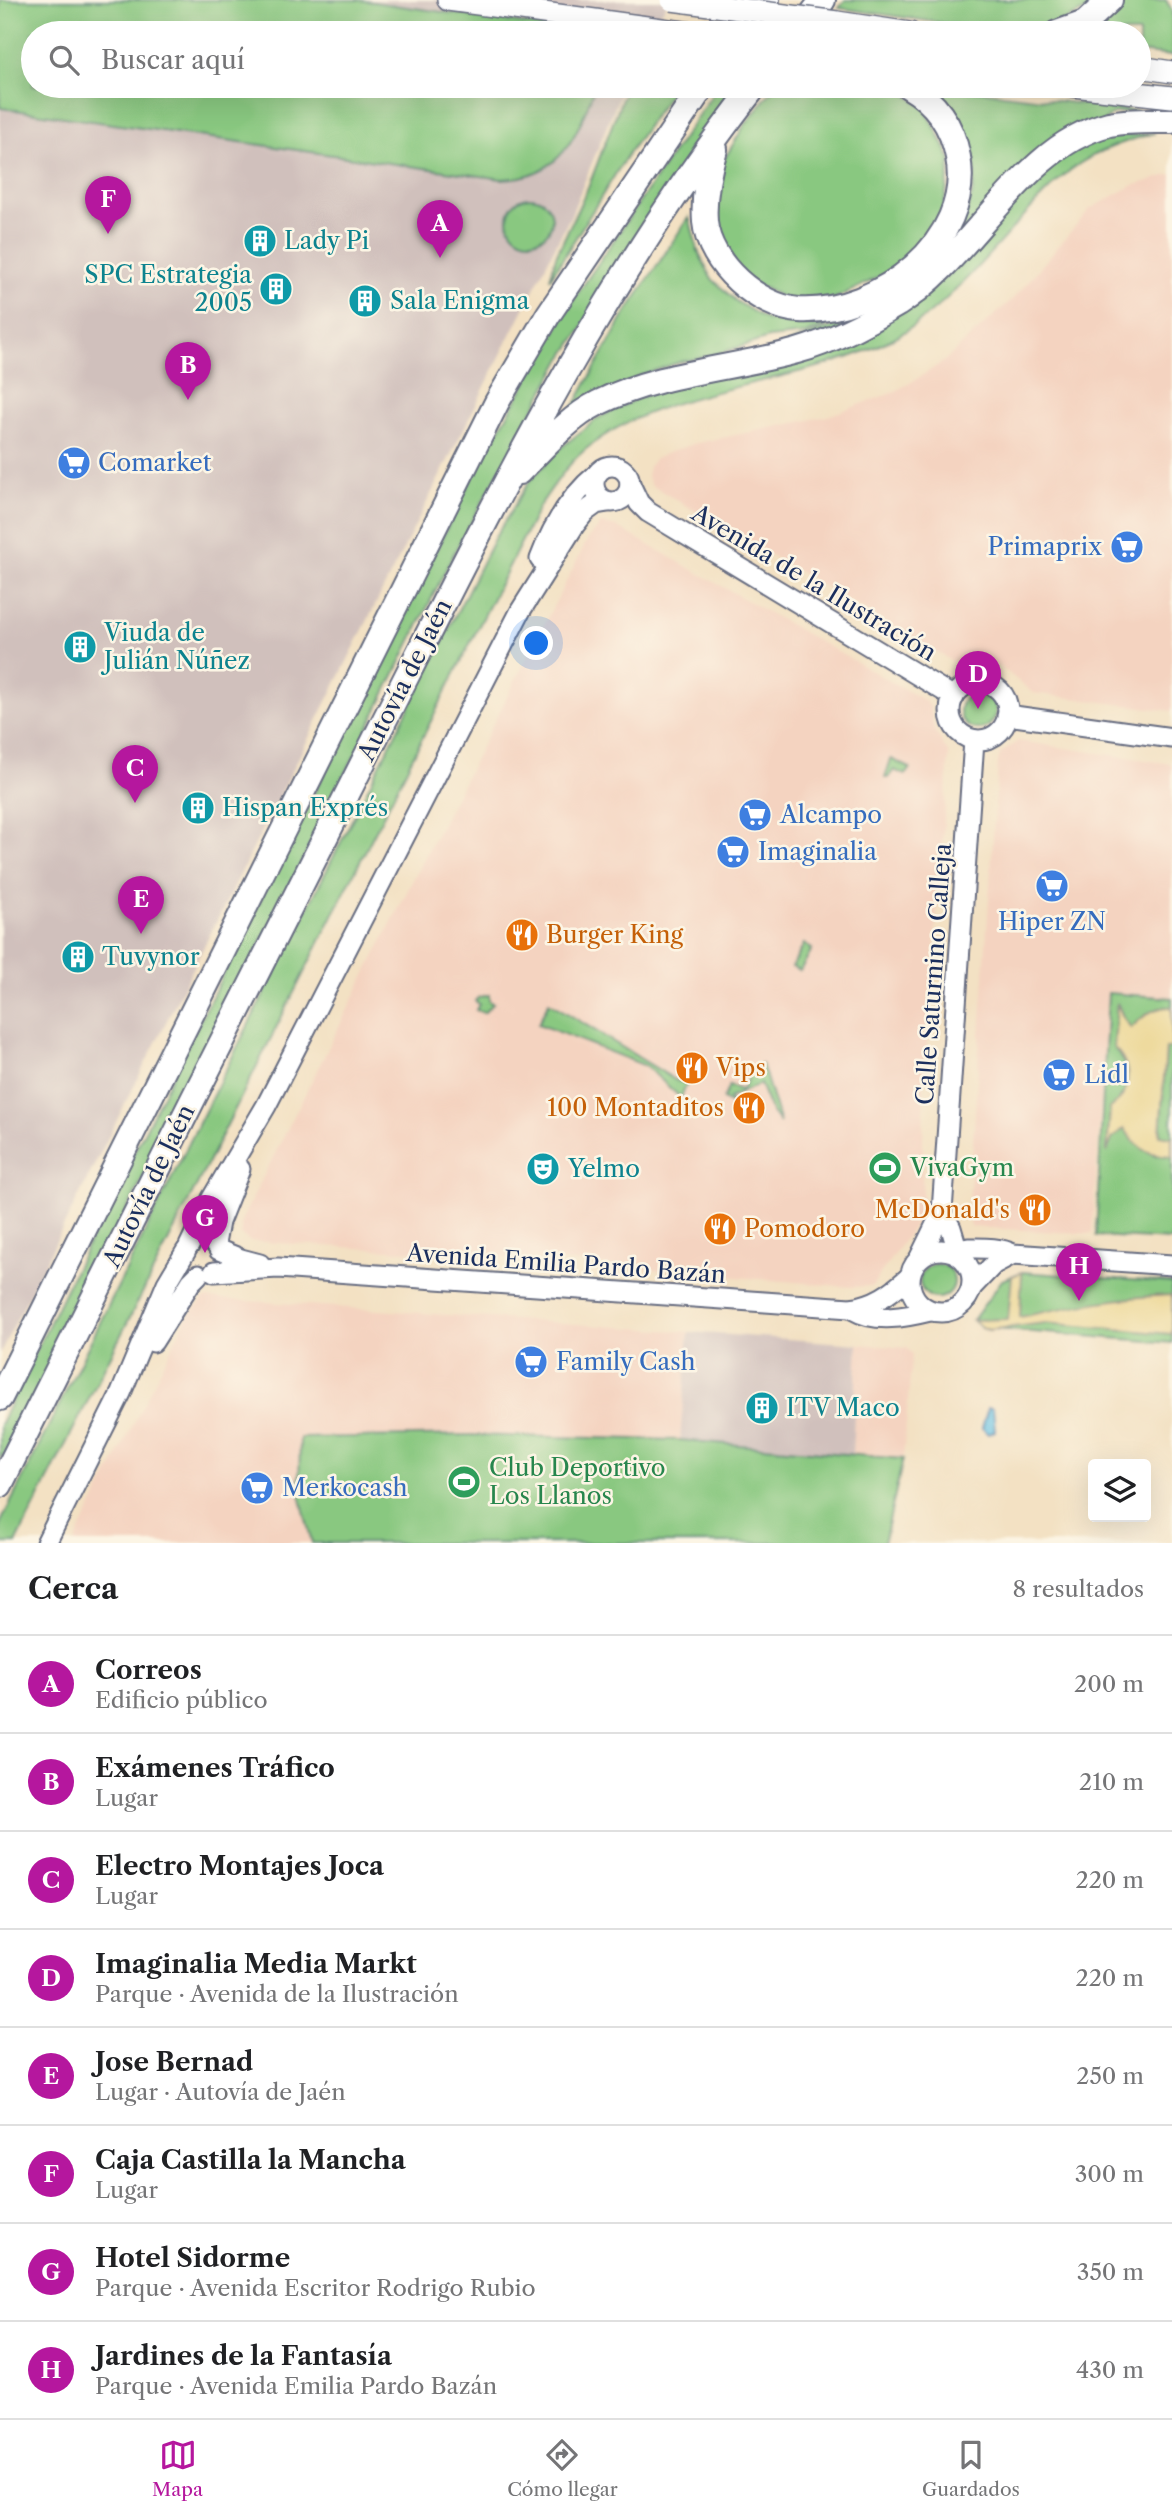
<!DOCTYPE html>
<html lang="es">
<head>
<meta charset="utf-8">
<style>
  body { margin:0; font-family:"Libre Caslon Text",serif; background:#f6f6f6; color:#202124 }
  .controls { position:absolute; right:21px; bottom:21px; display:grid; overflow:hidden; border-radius:7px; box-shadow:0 7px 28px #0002 }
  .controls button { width:63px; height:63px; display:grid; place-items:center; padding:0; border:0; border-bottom:2px solid #e0e0e0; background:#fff; color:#202124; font:35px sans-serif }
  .you { position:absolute; left:537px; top:644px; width:24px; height:24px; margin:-18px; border:5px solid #fff; border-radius:50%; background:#1a73e8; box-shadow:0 0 0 10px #1a73e833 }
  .badge { display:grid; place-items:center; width:46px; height:46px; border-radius:50%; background:#b5179e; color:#fff; font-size:23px; font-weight:700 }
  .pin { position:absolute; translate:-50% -58px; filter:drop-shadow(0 2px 4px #0008) }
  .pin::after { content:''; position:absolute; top:37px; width:24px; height:21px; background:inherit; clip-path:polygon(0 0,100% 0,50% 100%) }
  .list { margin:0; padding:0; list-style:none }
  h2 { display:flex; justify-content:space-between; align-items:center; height:91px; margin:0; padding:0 28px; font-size:30px }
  h2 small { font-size:23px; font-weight:400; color:#757577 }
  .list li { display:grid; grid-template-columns:46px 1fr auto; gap:21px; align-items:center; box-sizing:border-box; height:98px; padding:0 28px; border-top:2px solid #e0e0e0 }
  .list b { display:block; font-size:26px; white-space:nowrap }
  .list p { margin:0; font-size:23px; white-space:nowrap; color:#757577 }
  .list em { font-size:23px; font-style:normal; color:#757577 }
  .icon { flex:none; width:38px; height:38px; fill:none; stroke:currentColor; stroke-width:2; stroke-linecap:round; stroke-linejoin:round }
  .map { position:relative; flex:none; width:1172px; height:1543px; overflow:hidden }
  .search { position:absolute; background:#fff; box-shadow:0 7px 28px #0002; left:21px; right:21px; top:21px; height:77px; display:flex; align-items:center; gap:18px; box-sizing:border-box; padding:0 24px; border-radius:38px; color:#757577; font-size:26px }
  .sheet { height:875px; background:#fff }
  nav { display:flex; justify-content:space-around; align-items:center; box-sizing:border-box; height:98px; border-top:2px solid #e0e0e0; background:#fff; font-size:19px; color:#757577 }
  nav a { display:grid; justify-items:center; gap:4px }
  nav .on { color:#b5179e }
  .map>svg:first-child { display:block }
  .built { fill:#f4d3c0 }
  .industrial { fill:#d0c0bc }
  .green { fill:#89c880; stroke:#527c6f; stroke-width:2 }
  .sand { fill:#eeda9e; stroke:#84847e; stroke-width:2 }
  .water { fill:#67c2e5; stroke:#4178a2; stroke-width:2 }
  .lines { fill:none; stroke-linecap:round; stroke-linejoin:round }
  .secondary-casing { stroke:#676d81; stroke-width:23 }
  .primary-casing { stroke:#676d81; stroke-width:24 }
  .highway-casing { stroke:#676d81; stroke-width:28 }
  .secondary { stroke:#fff; stroke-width:19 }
  .primary { stroke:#fff; stroke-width:21 }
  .highway { stroke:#fff; stroke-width:24 }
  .primary-bridge-casing { stroke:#676d81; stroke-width:24; stroke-linecap:butt }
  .primary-bridge { stroke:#fff; stroke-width:21 }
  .labels { text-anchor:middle; stroke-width:5; stroke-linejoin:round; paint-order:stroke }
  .culture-label { font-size:24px; fill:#0d838f; stroke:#fcf5e5; text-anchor:start }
  .shop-label { font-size:24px; fill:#366cbe; stroke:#fcf5e5; text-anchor:start }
  .street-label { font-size:24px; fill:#1b2f5e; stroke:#fcf5e5 }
  .food-label { font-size:24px; fill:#c56008; stroke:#fcf5e5; text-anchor:start }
  .leisure-label { font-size:24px; fill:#27864d; stroke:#fcf5e5; text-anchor:start }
</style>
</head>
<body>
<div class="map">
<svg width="1172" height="1543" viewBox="0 0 1172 1543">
  <rect width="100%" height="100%" fill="#fcf5e5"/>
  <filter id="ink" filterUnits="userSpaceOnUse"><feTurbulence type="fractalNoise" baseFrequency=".0143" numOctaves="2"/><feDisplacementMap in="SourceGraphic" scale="14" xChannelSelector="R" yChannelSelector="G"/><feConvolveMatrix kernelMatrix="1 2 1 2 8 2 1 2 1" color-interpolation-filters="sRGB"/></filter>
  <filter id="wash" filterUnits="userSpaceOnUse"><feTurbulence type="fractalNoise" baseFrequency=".00686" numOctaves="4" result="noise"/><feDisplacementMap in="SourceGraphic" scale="28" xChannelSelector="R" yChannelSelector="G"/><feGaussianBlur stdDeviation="1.57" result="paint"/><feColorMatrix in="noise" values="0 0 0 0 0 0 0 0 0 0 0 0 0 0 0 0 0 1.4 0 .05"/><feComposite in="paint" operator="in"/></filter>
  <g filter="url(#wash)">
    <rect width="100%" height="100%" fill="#f3e1c3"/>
    <g class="built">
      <path d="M1172,174V711L1033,693L1001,667L985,663L962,667L651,485L647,476L649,467L654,459L667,453L697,443L828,416L892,393L915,380L943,362L1015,297L1090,209L1132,186Z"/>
      <path d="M601,524L617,527L925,701L930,706L934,730L949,754L924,1084L922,1202L917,1221L872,1286L851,1287L559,1261L250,1241L241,1235V1221L417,872L588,539Z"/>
      <path d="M1018,741L1172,764V998L1108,994L1092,1234L972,1227L968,1219L998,763L1000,754Z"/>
      <path d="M205,1298L689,1332L680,1440L470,1435L300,1438L299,1491L312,1543H74L187,1317Z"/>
      <path d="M858,1344L907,1348L912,1354L903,1459L852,1454Z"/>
    </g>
    <g class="industrial">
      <path d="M0,0H669L648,33H33V86H623L571,215L0,1353Z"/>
      <path d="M689,1332L858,1344L852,1454L680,1440Z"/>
    </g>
    <g class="green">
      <path d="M0,0H359L588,33H33V86H595C577,135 563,177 502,179L0,108Z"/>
      <path d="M845,0H1099L1094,6L1050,28L1024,30L956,25L839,8Z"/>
      <path d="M1124,0H1166L1172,11V56L1139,52V33H1087Z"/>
      <path d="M627,86H675L628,154L550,279L556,256L589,185Z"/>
      <path d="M718,86H744L561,360L454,553L336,793L4,1455L0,1458V1425L77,1266L476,470L574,299Z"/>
      <path d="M775,86H884L900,91L925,107L951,160L942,219L906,264L834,299L788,300L741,277L714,230L717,171L744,126Z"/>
      <path d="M931,86H940L1139,111L1114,113L955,241C986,171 983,144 931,86Z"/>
      <path d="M1155,133C1121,142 1087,154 1061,178C1007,227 956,305 892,339C797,389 654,383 577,457C562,472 551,489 539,507L16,1543H0V1524L206,1109L494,539L530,480L563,446L598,418L636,399L928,292L969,257L1014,204L1050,168L1075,148L1098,138Z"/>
      <circle cx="530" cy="219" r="22"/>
      <path d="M689,217L698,251L711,278L736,301L767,320L827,326L806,334L769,338L710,356L680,362L642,375L570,413L624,316Z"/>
      <circle cx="978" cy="711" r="18"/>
      <path d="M891,759L910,768L905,775L894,770L888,778H885Z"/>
      <path d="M804,944L812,949L800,971L792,967Z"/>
      <path d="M1108,993L1172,998V1007C1155,1006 1142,1016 1131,1029L1123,1017L1117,1003L1114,1048C1133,1067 1132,1092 1110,1109L1108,1146L1114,1135L1124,1128L1153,1155L1172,1156V1240L1096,1236Z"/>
      <path d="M489,995V1001L493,1003L484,1013L476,1010L479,1004L475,1001L479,997Z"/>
      <path d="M549,1002L677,1081L687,1083L681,1098L646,1066L538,1024Z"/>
      <path d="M1166,1047L1172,1048V1137L1160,1136Z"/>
      <path d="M762,1064L780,1123L771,1111L760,1084L729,1098L731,1104L723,1099L729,1086L742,1090L753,1067Z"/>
      <circle cx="937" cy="1281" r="17"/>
      <path d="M1022,1272L1172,1283V1343L982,1328L973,1320L1002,1280Z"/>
      <path d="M470,1435L680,1440L903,1459L884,1543H312L299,1491L300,1438Z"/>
    </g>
    <g class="sand">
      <path d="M1117,1003L1123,1017L1131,1028C1143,1016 1154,1006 1172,1007V1048H1166L1160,1135L1172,1137V1156C1147,1155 1138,1150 1124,1128L1112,1139L1107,1152L1110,1108C1132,1093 1133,1066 1114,1048Z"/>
      <path d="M1022,1272L1020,1317C1071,1306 1120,1297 1172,1295V1334L1045,1323L989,1330L982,1328L973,1320L1008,1319L1012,1276Z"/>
    </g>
    <path class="water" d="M988,1408H993L995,1431L989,1434L982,1428Z"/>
  </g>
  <g filter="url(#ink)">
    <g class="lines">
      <defs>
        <g id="secondary">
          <circle cx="612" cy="484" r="18"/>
          <path d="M630,484L639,503L648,512L954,697"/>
          <path d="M540,559C552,527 570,496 597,474"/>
          <circle cx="979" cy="711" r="29"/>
          <path d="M1007,715L1172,738"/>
          <path d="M942,1212L951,1228L959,1255"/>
          <path d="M215,1244L219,1222L240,1169"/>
          <path d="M189,1246L212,1198L266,1106L521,610L574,526L585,512L596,504L608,502"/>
          <circle cx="941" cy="1281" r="31"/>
          <path d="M219,1250L241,1259L260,1264"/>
          <path d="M960,1256L968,1248C982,1248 1000,1247 1013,1254L1172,1265"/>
          <path d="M920,1257L942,1212L974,740"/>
          <path d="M214,1272L278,1268L850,1308C875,1305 891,1293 909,1277"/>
          <path d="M972,1287L994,1264L1013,1254"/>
          <path d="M854,1310C876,1323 906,1317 930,1311"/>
          <path d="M153,1342L191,1282L198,1275"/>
          <path d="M46,1543L121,1393L167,1283L186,1251"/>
        </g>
        <g id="primary">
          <path d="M448,0L691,33"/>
          <path d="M837,22L910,33"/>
          <path d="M1139,67L1172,72"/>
          <path d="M1073,86L1172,97"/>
        </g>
        <g id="highway">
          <path d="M742,33L767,0"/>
          <path d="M797,33L823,0"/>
          <path d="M1057,33L1085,23L1110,0"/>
          <path d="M715,149C708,173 703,196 705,222C709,264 758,307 799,310C878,314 974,241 958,157C952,125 936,102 908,86"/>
          <path d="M519,472C543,448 568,418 598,403C661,372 731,369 797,351C833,341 866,323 898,304C974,256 1021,146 1109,124C1128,120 1152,121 1172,121"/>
          <path d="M0,1398L497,402L548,315L703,86"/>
          <path d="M0,1485C126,1232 253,979 381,727C493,506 601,282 755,86"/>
        </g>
      </defs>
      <use href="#secondary" class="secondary-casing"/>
      <use href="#primary" class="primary-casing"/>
      <use href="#highway" class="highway-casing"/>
      <use href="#secondary" class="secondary"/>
      <use href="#primary" class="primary"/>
      <use href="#highway" class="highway"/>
      <defs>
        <path id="primary-bridge" d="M672,0L837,22"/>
      </defs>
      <use href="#primary-bridge" class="primary-bridge-casing"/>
      <use href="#primary-bridge" class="primary-bridge"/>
    </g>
  </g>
  <defs>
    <symbol id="building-disc" viewBox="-11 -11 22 22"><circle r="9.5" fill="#0f9aa8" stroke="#fcf5e5"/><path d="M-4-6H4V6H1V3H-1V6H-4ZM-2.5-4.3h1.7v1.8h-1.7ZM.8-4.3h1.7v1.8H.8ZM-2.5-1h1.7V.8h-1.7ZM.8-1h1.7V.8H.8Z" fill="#fff"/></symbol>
    <symbol id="supermarket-disc" viewBox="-11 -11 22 22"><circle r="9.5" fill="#3f7fe0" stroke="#fcf5e5"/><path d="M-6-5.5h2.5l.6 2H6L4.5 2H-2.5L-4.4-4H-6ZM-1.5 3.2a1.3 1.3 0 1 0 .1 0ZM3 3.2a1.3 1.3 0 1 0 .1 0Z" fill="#fff"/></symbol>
    <symbol id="restaurant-disc" viewBox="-11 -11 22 22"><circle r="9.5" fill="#e8710a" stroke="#fcf5e5"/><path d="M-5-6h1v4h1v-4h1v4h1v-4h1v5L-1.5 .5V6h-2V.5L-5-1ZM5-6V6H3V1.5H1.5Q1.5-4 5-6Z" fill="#fff"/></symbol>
    <symbol id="stadium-disc" viewBox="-11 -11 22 22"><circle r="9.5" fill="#2e9e5b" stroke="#fcf5e5"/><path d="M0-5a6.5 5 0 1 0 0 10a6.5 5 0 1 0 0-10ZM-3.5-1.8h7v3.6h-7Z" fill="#fff"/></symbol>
    <symbol id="theatre-disc" viewBox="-11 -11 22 22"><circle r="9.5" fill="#0f9aa8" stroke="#fcf5e5"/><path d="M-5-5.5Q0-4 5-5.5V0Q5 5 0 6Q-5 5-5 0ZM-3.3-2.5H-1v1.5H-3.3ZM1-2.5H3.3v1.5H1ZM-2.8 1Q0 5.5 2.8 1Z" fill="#fff"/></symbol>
  </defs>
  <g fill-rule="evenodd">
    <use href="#building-disc" x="241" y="222" width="38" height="38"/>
    <use href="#building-disc" x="257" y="270" width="38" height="38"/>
    <use href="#building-disc" x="346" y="282" width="38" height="38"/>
    <use href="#supermarket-disc" x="55" y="444" width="38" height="38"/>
    <use href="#supermarket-disc" x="1108" y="528" width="38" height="38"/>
    <use href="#building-disc" x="61" y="628" width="38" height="38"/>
    <use href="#building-disc" x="179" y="789" width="38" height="38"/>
    <use href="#supermarket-disc" x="736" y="796" width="38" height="38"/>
    <use href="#supermarket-disc" x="714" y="833" width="38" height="38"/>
    <use href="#supermarket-disc" x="1033" y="867" width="38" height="38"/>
    <use href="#restaurant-disc" x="503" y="916" width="38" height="38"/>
    <use href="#building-disc" x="59" y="938" width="38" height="38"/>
    <use href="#restaurant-disc" x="673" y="1049" width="38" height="38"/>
    <use href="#supermarket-disc" x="1040" y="1056" width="38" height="38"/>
    <use href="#restaurant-disc" x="730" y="1089" width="38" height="38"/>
    <use href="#stadium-disc" x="866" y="1149" width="38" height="38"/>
    <use href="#theatre-disc" x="524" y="1150" width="38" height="38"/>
    <use href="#restaurant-disc" x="1016" y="1191" width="38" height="38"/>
    <use href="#restaurant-disc" x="701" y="1210" width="38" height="38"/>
    <use href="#supermarket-disc" x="512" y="1343" width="38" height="38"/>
    <use href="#building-disc" x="743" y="1389" width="38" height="38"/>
    <use href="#stadium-disc" x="445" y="1463" width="38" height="38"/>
    <use href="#supermarket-disc" x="238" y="1469" width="38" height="38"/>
  </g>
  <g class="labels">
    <g class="culture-label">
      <text x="284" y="249">Lady Pi</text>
      <text x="252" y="283" text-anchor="end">SPC Estrategia<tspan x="252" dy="28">2005</tspan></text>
      <text x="390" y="309">Sala Enigma</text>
      <text x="104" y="641">Viuda de<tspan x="104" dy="28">Julián Núñez</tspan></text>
      <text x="222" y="816">Hispan Exprés</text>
      <text x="102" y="965">Tuvynor</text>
      <text x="568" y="1177">Yelmo</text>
      <text x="786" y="1416">ITV Maco</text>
    </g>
    <g class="shop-label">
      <text x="98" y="471">Comarket</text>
      <text x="1102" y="555" text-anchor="end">Primaprix</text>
      <text x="780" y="823">Alcampo</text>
      <text x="758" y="860">Imaginalia</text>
      <text x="1052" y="930" text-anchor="middle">Hiper ZN</text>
      <text x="1084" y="1083">Lidl</text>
      <text x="556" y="1370">Family Cash</text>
      <text x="282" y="1496">Merkocash</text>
    </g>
    <g class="street-label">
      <text transform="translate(814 583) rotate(31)" y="8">Avenida de la Ilustración</text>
      <text transform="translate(405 680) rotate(-63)" y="8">Autovía de Jaén</text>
      <text transform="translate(934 974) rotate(-86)" y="8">Calle Saturnino Calleja</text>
      <text transform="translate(149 1186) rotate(-64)" y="8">Autovía de Jaén</text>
      <text transform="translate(566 1264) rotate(4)" y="8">Avenida Emilia Pardo Bazán</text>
    </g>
    <g class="food-label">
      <text x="546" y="943">Burger King</text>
      <text x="716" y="1076">Vips</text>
      <text x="724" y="1116" text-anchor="end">100 Montaditos</text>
      <text x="1010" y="1218" text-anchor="end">McDonald's</text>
      <text x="744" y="1237">Pomodoro</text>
    </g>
    <g class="leisure-label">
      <text x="910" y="1176">VivaGym</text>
      <text x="489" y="1476">Club Deportivo<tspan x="489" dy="28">Los Llanos</tspan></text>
    </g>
  </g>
</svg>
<div class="controls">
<button><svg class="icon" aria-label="layers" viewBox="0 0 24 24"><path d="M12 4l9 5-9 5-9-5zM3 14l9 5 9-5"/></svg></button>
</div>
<div class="you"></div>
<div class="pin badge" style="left:440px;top:258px">A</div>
<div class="pin badge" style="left:188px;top:400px">B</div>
<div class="pin badge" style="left:135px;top:803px">C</div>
<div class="pin badge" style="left:978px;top:709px">D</div>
<div class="pin badge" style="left:141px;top:934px">E</div>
<div class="pin badge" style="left:108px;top:234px">F</div>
<div class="pin badge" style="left:205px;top:1253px">G</div>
<div class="pin badge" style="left:1079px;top:1301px">H</div>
<div class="search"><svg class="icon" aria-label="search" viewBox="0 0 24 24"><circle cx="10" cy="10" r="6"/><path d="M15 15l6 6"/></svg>Buscar aquí</div>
</div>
<section class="sheet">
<h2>Cerca<small>8 resultados</small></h2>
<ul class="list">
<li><span class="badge">A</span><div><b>Correos</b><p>Edificio público</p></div><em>200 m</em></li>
<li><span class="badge">B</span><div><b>Exámenes Tráfico</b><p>Lugar</p></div><em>210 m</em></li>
<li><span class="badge">C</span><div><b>Electro Montajes Joca</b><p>Lugar</p></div><em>220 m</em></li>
<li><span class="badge">D</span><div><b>Imaginalia Media Markt</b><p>Parque · Avenida de la Ilustración</p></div><em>220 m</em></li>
<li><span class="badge">E</span><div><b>Jose Bernad</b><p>Lugar · Autovía de Jaén</p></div><em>250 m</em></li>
<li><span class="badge">F</span><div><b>Caja Castilla la Mancha</b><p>Lugar</p></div><em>300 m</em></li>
<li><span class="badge">G</span><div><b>Hotel Sidorme</b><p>Parque · Avenida Escritor Rodrigo Rubio</p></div><em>350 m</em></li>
<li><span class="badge">H</span><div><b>Jardines de la Fantasía</b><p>Parque · Avenida Emilia Pardo Bazán</p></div><em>430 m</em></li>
</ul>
</section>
<nav>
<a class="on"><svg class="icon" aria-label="map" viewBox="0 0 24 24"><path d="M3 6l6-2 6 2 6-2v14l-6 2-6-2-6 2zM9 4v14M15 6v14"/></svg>Mapa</a>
<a><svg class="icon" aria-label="directions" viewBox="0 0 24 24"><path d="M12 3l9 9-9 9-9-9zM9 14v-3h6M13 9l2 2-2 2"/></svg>Cómo llegar</a>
<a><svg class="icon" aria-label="saved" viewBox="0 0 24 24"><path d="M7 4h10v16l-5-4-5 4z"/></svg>Guardados</a>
</nav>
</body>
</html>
